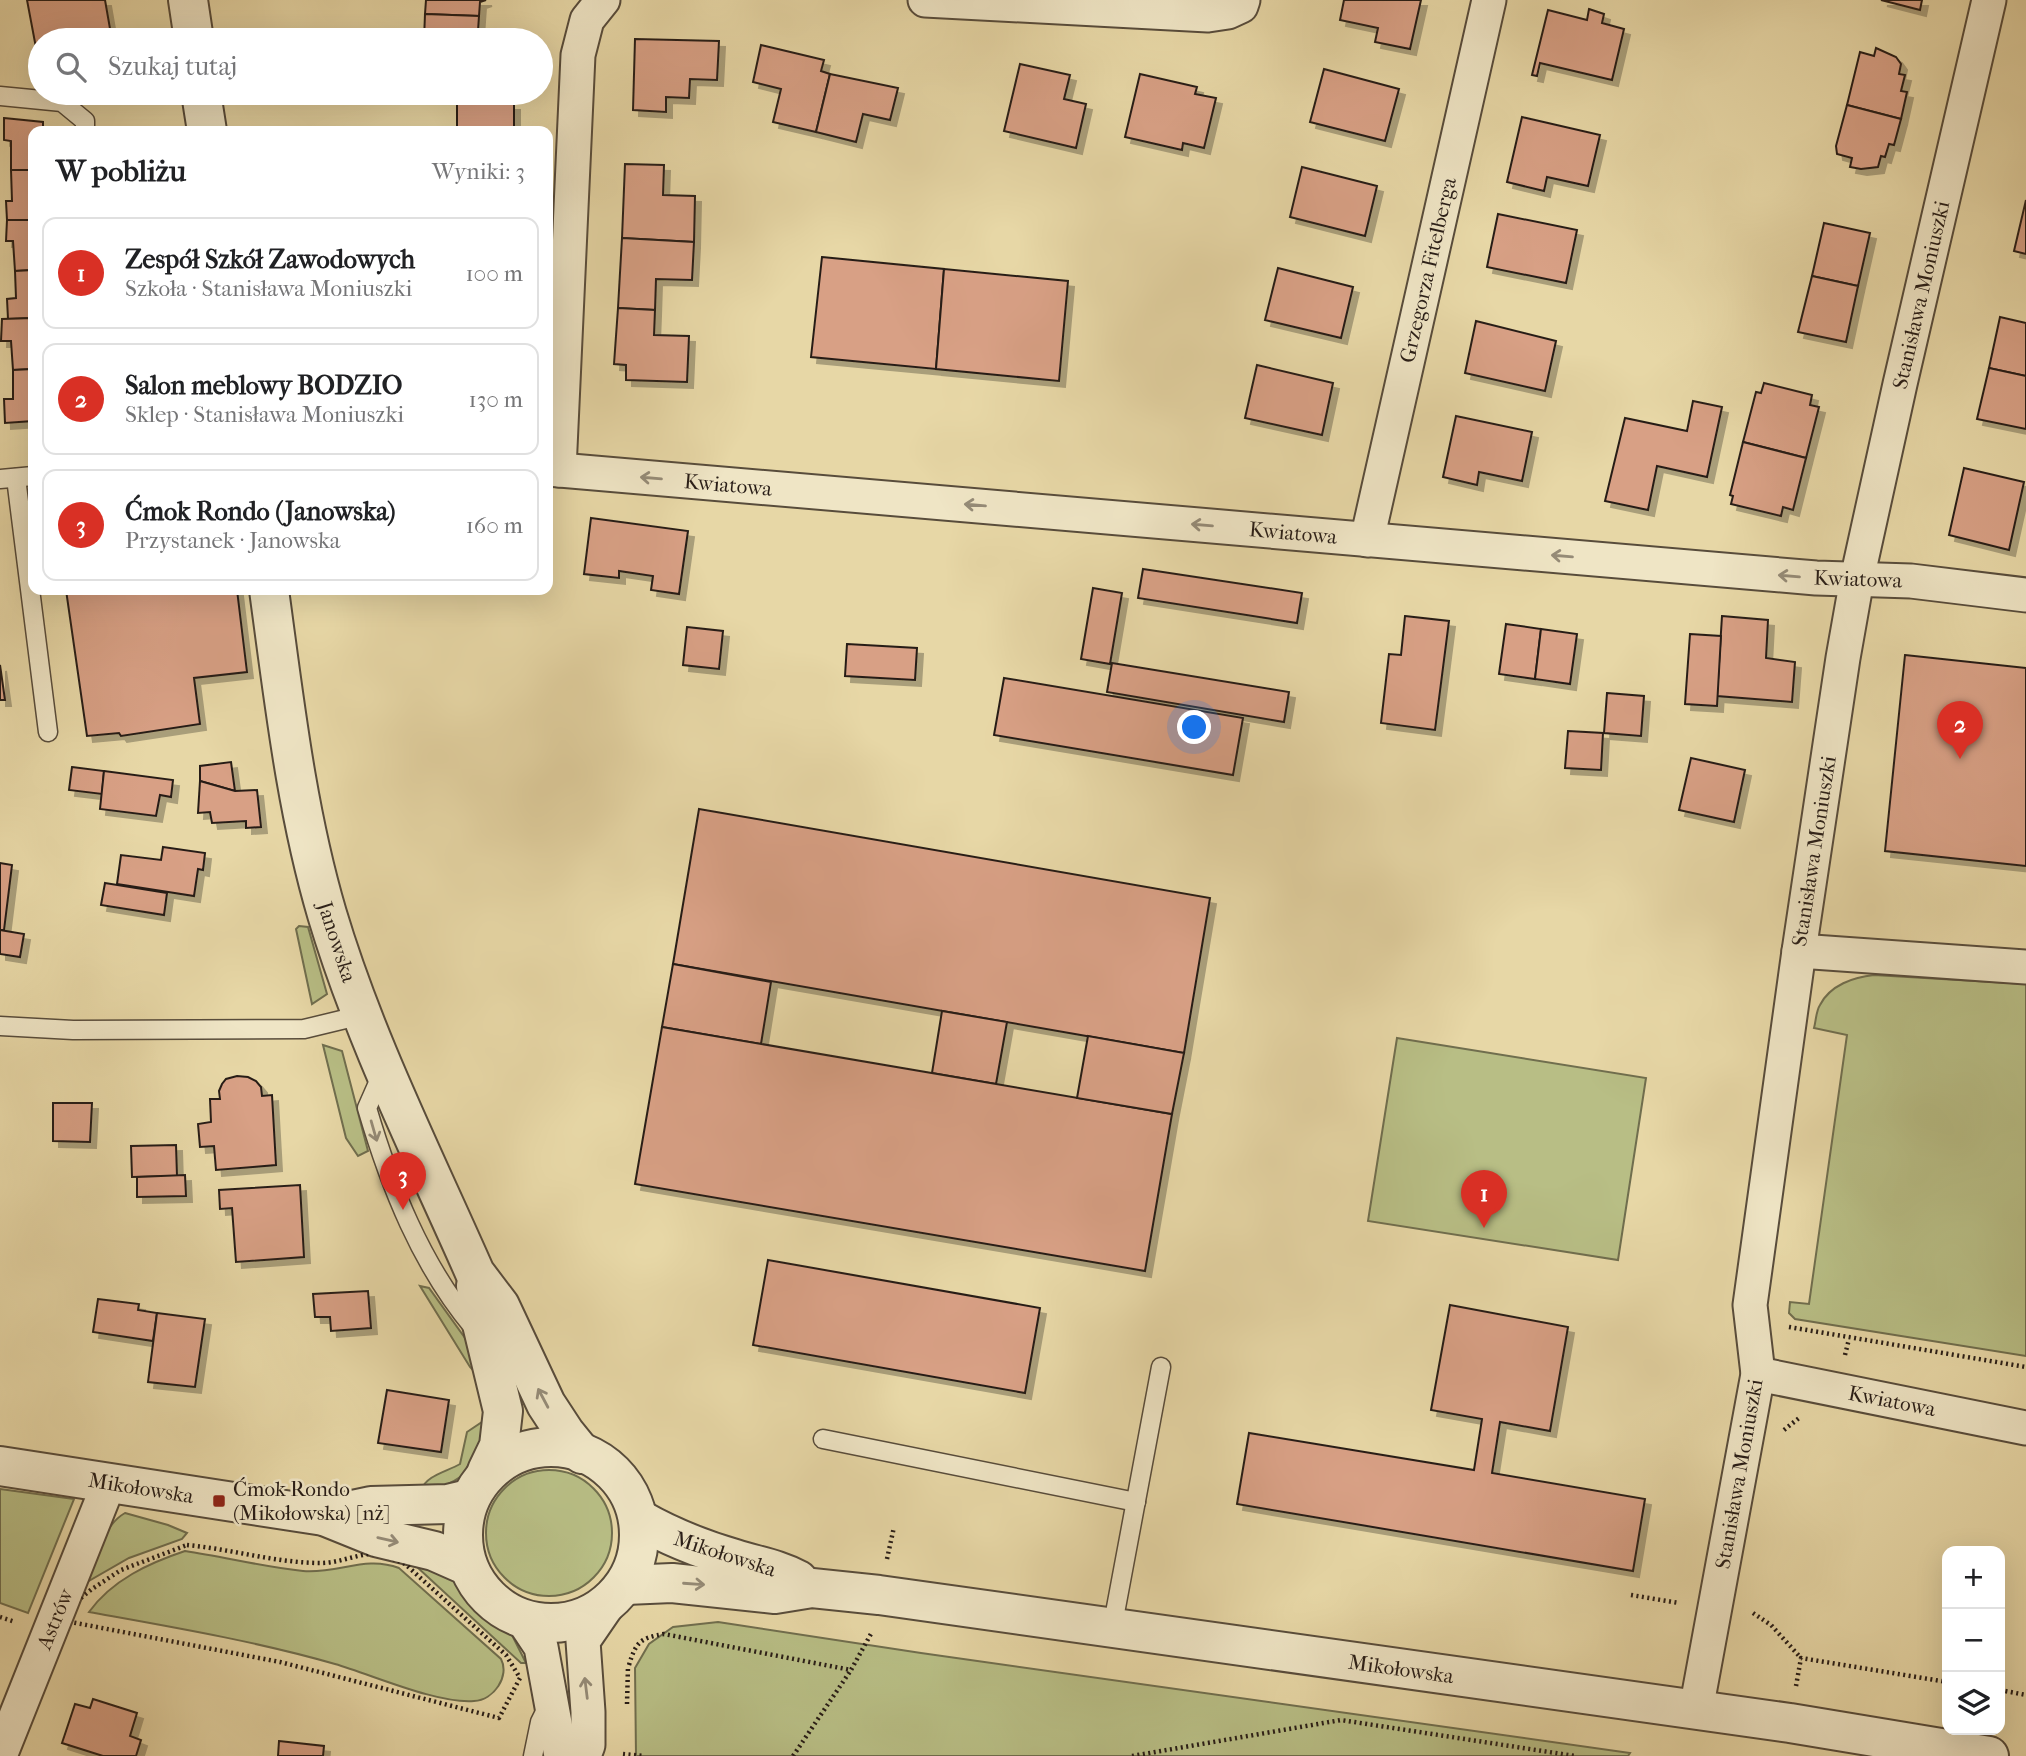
<!DOCTYPE html>
<html lang="pl">
<head>
<meta charset="utf-8">
<style>
  body { margin:0; font-family:"IM FELL French Canon",serif; background:#f2f2f2; color:#202124 }
  .controls { position:absolute; right:21px; bottom:21px; display:grid; overflow:hidden; border-radius:14px; box-shadow:0 7px 28px #0002 }
  .controls button { width:63px; height:63px; display:grid; place-items:center; padding:0; border:0; border-bottom:2px solid #e0e0e0; background:#fff; color:#202124; font:35px sans-serif }
  .you { position:absolute; left:1195px; top:728px; width:24px; height:24px; margin:-18px; border:5px solid #fff; border-radius:50%; background:#1a73e8; box-shadow:0 0 0 10px #1a73e833 }
  .badge { display:grid; place-items:center; width:46px; height:46px; border-radius:50%; background:#d93025; color:#fff; font-size:23px; font-weight:700 }
  .pin { position:absolute; translate:-50% -58px; filter:drop-shadow(0 2px 4px #0008) }
  .pin::after { content:''; position:absolute; top:37px; width:24px; height:21px; background:inherit; clip-path:polygon(0 0,100% 0,50% 100%) }
  .list { margin:0; padding:0; list-style:none }
  h2 { display:flex; justify-content:space-between; align-items:center; height:91px; margin:0; padding:0 28px; font-size:30px }
  h2 small { font-size:23px; font-weight:400; color:#757577 }
  .list li { display:grid; grid-template-columns:46px 1fr auto; gap:21px; align-items:center; box-sizing:border-box; height:112px; margin:0 14px 14px; padding:0 14px; border:2px solid #e0e0e0; border-radius:14px }
  .list b { display:block; font-size:26px; white-space:nowrap }
  .list p { margin:0; font-size:23px; white-space:nowrap; color:#757577 }
  .list em { font-size:23px; font-style:normal; color:#757577 }
  .icon { flex:none; width:38px; height:38px; fill:none; stroke:currentColor; stroke-width:2; stroke-linecap:round; stroke-linejoin:round }
  .map { position:relative; flex:none; width:2026px; height:1756px; overflow:hidden }
  .search { position:absolute; background:#fff; box-shadow:0 7px 28px #0002; left:28px; top:28px; width:525px; height:77px; display:flex; align-items:center; gap:18px; box-sizing:border-box; padding:0 24px; border-radius:38px; color:#757577; font-size:26px }
  .panel { position:absolute; background:#fff; box-shadow:0 7px 28px #0002; left:28px; top:126px; width:525px; height:469px; border-radius:14px }
  .map>svg:first-child { display:block }
  .green { fill:#b8be85; stroke:#706e4e; stroke-width:2 }
  .building { fill:#d8a085; stroke:#281d17; stroke-width:2; filter:url(#shadow) }
  .lines { fill:none; stroke-linecap:round; stroke-linejoin:round }
  .service-casing { stroke:#584c3b; stroke-width:21 }
  .minor-casing { stroke:#584c3b; stroke-width:37 }
  .tertiary-casing { stroke:#584c3b; stroke-width:42 }
  .path { stroke:#281d17; stroke-width:4.5; stroke-dasharray:2 3.5; stroke-linecap:butt }
  .service { stroke:#efe5c5; stroke-width:18 }
  .minor { stroke:#efe5c5; stroke-width:33 }
  .tertiary { stroke:#efe5c5; stroke-width:38 }
  .oneway { stroke:#958b77 }
  .poi-dot { fill:#8f2418; stroke:#efe5c5; stroke-width:2.5 }
  .labels { text-anchor:middle; stroke-width:5; stroke-linejoin:round; paint-order:stroke }
  .street-label { font-size:21px; fill:#281d17; stroke:#efe5c5 }
  .poi-label { font-size:21px; fill:#281d17; stroke:#efe5c5; text-anchor:start }
</style>
</head>
<body>
<div class="map">
<svg width="2026" height="1756" viewBox="0 0 2026 1756">
  <defs>
    <filter id="shadow"><feDropShadow dx="6" dy="6" stdDeviation="0" flood-color="#0004"/></filter>
  </defs>
  <rect width="100%" height="100%" fill="#e7d7a6"/>
  <filter id="stains"><feTurbulence type="fractalNoise" baseFrequency=".00286" numOctaves="4"/><feColorMatrix values="0 0 0 0 .2 0 0 0 0 .09 0 0 0 0 .02 0 0 0 .5 -.17"/></filter>
  <radialGradient id="worn" r=".72"><stop offset=".6" stop-color="#630" stop-opacity="0"/><stop offset="1" stop-color="#630" stop-opacity=".3"/></radialGradient>
  <g class="green">
    <path d="M299,926L308,927L327,994L312,1004L296,929Z"/>
    <path d="M1874,975L2026,984V1356L1795,1319L1789,1313L1790,1302L1809,1304L1847,1035L1814,1028C1816,1021 1816,1011 1820,1005C1830,985 1854,977 1874,975Z"/>
    <path d="M1397,1038L1646,1078L1618,1260L1368,1221Z"/>
    <path d="M323,1045L342,1051L368,1151L358,1156L346,1138Z"/>
    <path d="M420,1286L429,1288L470,1345L484,1382L470,1367Z"/>
    <path d="M491,1421C476,1461 469,1486 421,1490C427,1475 446,1472 460,1464L467,1432L482,1422Z"/>
    <circle cx="549" cy="1533" r="63"/>
    <path d="M0,1489L74,1499L28,1613L0,1603Z"/>
    <path d="M125,1513L168,1525L187,1533L182,1539L129,1558L87,1582C96,1559 102,1526 125,1513Z"/>
    <path d="M185,1551C225,1557 264,1567 303,1571C339,1574 365,1555 399,1568L501,1659C510,1676 494,1700 474,1701C437,1704 373,1675 335,1664C255,1641 172,1627 89,1612C112,1580 149,1563 185,1551Z"/>
    <path d="M424,1560L455,1579L470,1600L512,1635L526,1663H521L417,1567Z"/>
    <path d="M718,1622L921,1653L1630,1753L1628,1756H636L635,1668L649,1644L673,1627Z"/>
  </g>
  <g class="building">
    <path d="M27,0H105L112,40H40V69Z"/>
    <path d="M426,0H486L480,2L479,16L425,14Z"/>
    <path d="M1344,0H1421L1410,49L1375,42L1378,28L1340,20Z"/>
    <path d="M1881,0H1922L1920,10Z"/>
    <path d="M1589,9L1604,14L1602,23L1624,29L1612,80L1540,63L1537,76L1532,75L1548,10L1587,20Z"/>
    <path d="M425,14L479,16L478,31L483,32L490,38V40H424Z"/>
    <path d="M635,39L719,41L717,80L690,79L689,98L666,97V112L633,110Z"/>
    <path d="M761,45L824,60L821,71L830,74L816,132L773,122L781,89L753,82Z"/>
    <path d="M1876,48L1896,57L1901,64L1899,74L1905,75L1901,91L1907,92L1901,119L1847,105L1860,52L1874,56Z"/>
    <path d="M1020,64L1070,75L1064,99L1086,104L1076,148L1004,131Z"/>
    <path d="M1324,69L1399,89L1385,141L1310,122Z"/>
    <path d="M830,74L898,88L890,120L863,114L856,142L816,132Z"/>
    <path d="M1140,74L1197,87L1195,94L1216,98L1204,148L1183,143L1182,150L1125,137Z"/>
    <rect x="457" y="104" width="57" height="27"/>
    <path d="M1847,105L1901,119L1894,145L1889,144L1885,157L1881,156L1878,167L1861,169L1850,167L1852,158L1837,154L1836,146Z"/>
    <path d="M1522,117L1600,135L1588,186L1547,177L1544,191L1507,182Z"/>
    <path d="M4,118L43,122V131H33V170H11V141L4,140Z"/>
    <path d="M625,164L664,165L663,195L695,196L694,242L622,238Z"/>
    <path d="M1302,167L1377,186L1365,236L1290,217Z"/>
    <path d="M11,170H33V220H7L6,201H12Z"/>
    <path d="M2026,200V254L2014,251Z"/>
    <path d="M1498,214L1577,230L1566,283L1487,267Z"/>
    <path d="M7,220H33V270L15,271L13,241H6Z"/>
    <path d="M1824,223L1870,233L1858,286L1812,276Z"/>
    <path d="M622,238L694,242L692,280L656,279L655,310L618,308Z"/>
    <path d="M822,257L944,269L936,369L811,357Z"/>
    <path d="M1278,268L1353,287L1341,338L1265,320Z"/>
    <path d="M944,269L1068,281L1059,381L936,369Z"/>
    <path d="M33,270V318L8,319L7,299L16,298L15,271Z"/>
    <path d="M1812,276L1858,286L1846,342L1798,332Z"/>
    <path d="M618,308L655,310L654,335L689,336L687,382L626,380V365L614,364Z"/>
    <path d="M2000,317L2026,323V376L1989,368Z"/>
    <path d="M33,318V369L13,370L11,341H1L2,319Z"/>
    <path d="M1476,321L1556,341L1545,391L1465,373Z"/>
    <path d="M1257,365L1333,383L1322,435L1245,418Z"/>
    <path d="M1989,368L2026,376V429L1977,419Z"/>
    <path d="M33,369V421L5,423L4,399H13V370Z"/>
    <path d="M1764,383L1812,395L1810,405L1819,407L1806,458L1743,442L1756,392L1761,393Z"/>
    <path d="M1693,401L1722,407L1707,477L1657,466L1648,510L1605,501L1625,418L1687,431Z"/>
    <path d="M1456,416L1532,432L1522,481L1479,472L1477,485L1443,477Z"/>
    <path d="M1743,442L1806,458L1793,510L1783,507L1781,516L1731,504L1733,496L1730,495Z"/>
    <path d="M1964,468L2024,482L2009,550L1949,535Z"/>
    <path d="M591,518L688,531L679,594L651,590L653,576L619,571V578L584,574Z"/>
    <path d="M1143,569L1302,593L1297,623L1138,598Z"/>
    <path d="M1093,588L1122,593L1110,664L1081,659Z"/>
    <path d="M66,590H237L247,672L194,678L200,724L121,736L119,733L87,736Z"/>
    <path d="M1405,616L1449,621L1435,730L1381,723L1389,654L1401,655Z"/>
    <path d="M1722,616L1768,620L1766,658L1795,662L1792,702L1717,696Z"/>
    <path d="M1506,624L1541,629L1535,679L1499,674Z"/>
    <path d="M687,627L723,631L719,669L683,665Z"/>
    <path d="M1541,629L1577,634L1570,684L1535,679Z"/>
    <path d="M1690,634L1721,636L1717,706L1685,704Z"/>
    <path d="M847,644L917,648L915,680L845,676Z"/>
    <path d="M1905,655L2026,668V866L1885,851Z"/>
    <path d="M1112,663L1289,692L1284,722L1107,692Z"/>
    <path d="M0,665L5,700H0Z"/>
    <path d="M1004,678L1243,718L1233,775L994,735Z"/>
    <path d="M1607,693L1644,696L1641,736L1604,733Z"/>
    <path d="M1568,731L1603,733L1601,770L1565,768Z"/>
    <path d="M1691,758L1745,770L1734,822L1679,810Z"/>
    <path d="M231,762L235,791L200,781V766Z"/>
    <path d="M72,767L104,771L102,794L69,790Z"/>
    <path d="M104,771L173,780L171,797L160,795L156,816L100,809Z"/>
    <path d="M200,781L235,791L257,790L261,827L246,828V821L212,823L210,812L198,813Z"/>
    <path d="M699,809L1210,898L1184,1053L673,964Z"/>
    <path d="M163,847L205,853L203,870L198,869L194,896L117,884L121,855L161,860Z"/>
    <path d="M0,863L12,865L4,930H0Z"/>
    <path d="M105,883L167,893L164,915L101,905Z"/>
    <path d="M0,930L24,934L20,957L0,954Z"/>
    <path d="M673,964L771,982L761,1044L662,1027Z"/>
    <path d="M942,1011L1007,1022L996,1084L932,1073Z"/>
    <path d="M662,1027L1172,1114L1145,1271L635,1184Z"/>
    <path d="M1088,1036L1184,1053L1172,1114L1077,1098Z"/>
    <path d="M237,1076L248,1077L256,1081L261,1087L262,1096L272,1095L276,1165L216,1170L214,1146L200,1147L198,1124L211,1122L210,1099H220L219,1091L222,1084L226,1079Z"/>
    <path d="M53,1103H92L90,1142L53,1141Z"/>
    <path d="M176,1145L177,1176L132,1177L131,1146Z"/>
    <path d="M185,1175L186,1196L137,1197V1177Z"/>
    <path d="M300,1185L304,1257L236,1262L232,1208L220,1209L219,1190Z"/>
    <path d="M768,1260L1040,1308L1025,1393L753,1345Z"/>
    <path d="M368,1291L371,1328L331,1331L330,1317H315L313,1294Z"/>
    <path d="M98,1299L139,1304L138,1310L157,1313L153,1341L93,1332Z"/>
    <path d="M1450,1305L1568,1327L1550,1431L1500,1422L1492,1473L1645,1499L1633,1571L1237,1504L1249,1433L1474,1470L1482,1419L1431,1410Z"/>
    <path d="M157,1313L205,1319L195,1387L148,1382Z"/>
    <path d="M387,1390L449,1400L441,1452L378,1443Z"/>
    <path d="M93,1699L137,1713L130,1736L141,1740L136,1756H103L62,1743L75,1704L90,1708Z"/>
    <path d="M279,1741L324,1746L323,1756H278Z"/>
  </g>
  <g class="lines">
    <defs>
      <g id="service">
        <path d="M0,96L62,102L85,121V131"/>
        <path d="M16,478L48,732"/>
        <path d="M0,479L33,476"/>
        <path d="M0,1026L73,1030L304,1029L362,1015"/>
        <path d="M382,1074L367,1108C390,1186 421,1265 474,1328"/>
        <path d="M823,1439L1136,1502"/>
        <path d="M1112,1629L1161,1367"/>
        <path d="M533,1756L540,1722L548,1706"/>
      </g>
      <g id="minor">
        <path d="M925,0L1208,15L1228,12L1241,6L1243,0"/>
        <path d="M548,469L1816,578L1911,581L2026,595"/>
        <path d="M559,470L578,55L587,20L603,0"/>
        <path d="M1367,540L1489,0"/>
        <path d="M1799,951L2026,967"/>
        <path d="M1758,1374L2026,1428"/>
        <path d="M521,1617L541,1647L561,1756"/>
        <path d="M1696,1710L1758,1374L1750,1305L1799,951L1843,658L1857,579L1900,384L1989,0"/>
        <path d="M0,1756L109,1483"/>
        <path d="M584,1756L588,1745V1712L583,1641L607,1606"/>
      </g>
      <g id="tertiary">
        <path d="M188,0L194,40"/>
        <path d="M201,93L207,131"/>
        <path d="M269,590C284,699 296,809 327,914C364,1038 423,1155 475,1273L500,1306L546,1404L565,1433L582,1454"/>
        <path d="M476,1286L481,1320L503,1411L499,1446L487,1471"/>
        <circle cx="551" cy="1535" r="88"/>
        <path d="M0,1466L324,1516L376,1537L434,1551L468,1566"/>
        <path d="M324,1516L371,1506L448,1504L469,1499"/>
        <path d="M639,1519C670,1537 701,1549 735,1559C757,1566 778,1569 798,1580"/>
        <path d="M626,1585L672,1583L775,1594L812,1588L879,1595L1790,1723L1989,1756"/>
      </g>
    </defs>
    <use href="#service" class="service-casing"/>
    <use href="#minor" class="minor-casing"/>
    <use href="#tertiary" class="tertiary-casing"/>
    <g class="path">
      <path d="M1789,1327L2026,1367"/>
      <path d="M1845,1355L1849,1339"/>
      <path d="M1784,1430L1799,1418"/>
      <path d="M187,1545C231,1549 276,1563 321,1563C337,1563 353,1556 369,1554C381,1553 394,1559 405,1564L506,1655L520,1678L499,1718L280,1662L55,1619L92,1589L121,1570Z"/>
      <path d="M887,1559L894,1527"/>
      <path d="M1631,1595L1679,1603"/>
      <path d="M1753,1613L1771,1625L1801,1658"/>
      <path d="M0,1617L15,1622"/>
      <path d="M629,1665C636,1642 640,1638 664,1634L851,1670L872,1632"/>
      <path d="M1796,1686L1801,1658L1947,1682"/>
      <path d="M2000,1690L2026,1695"/>
      <path d="M627,1704L628,1666"/>
      <path d="M623,1754L644,1756"/>
      <path d="M793,1756L851,1670"/>
      <path d="M1132,1756L1341,1720L1575,1756"/>
    </g>
    <use href="#service" class="service"/>
    <use href="#minor" class="minor"/>
    <use href="#tertiary" class="tertiary"/>
  </g>
  <defs><path id="oneway-shaft" d="M-6 0H5M1.5-3L5.5 0L1.5 3" fill="none" stroke-width="1.6" stroke-linecap="round" stroke-linejoin="round" transform="scale(1.75)"/></defs>
  <g class="oneway">
    <use href="#oneway-shaft" transform="translate(651 478) rotate(-175)"/>
    <use href="#oneway-shaft" transform="translate(975 505) rotate(-175)"/>
    <use href="#oneway-shaft" transform="translate(1202 525) rotate(-175)"/>
    <use href="#oneway-shaft" transform="translate(1562 556) rotate(-175)"/>
    <use href="#oneway-shaft" transform="translate(1789 576) rotate(-175)"/>
    <use href="#oneway-shaft" transform="translate(374 1131) rotate(74)"/>
    <use href="#oneway-shaft" transform="translate(543 1398) rotate(-118)"/>
    <use href="#oneway-shaft" transform="translate(388 1540) rotate(13)"/>
    <use href="#oneway-shaft" transform="translate(694 1584) rotate(4)"/>
    <use href="#oneway-shaft" transform="translate(586 1688) rotate(-97)"/>
  </g>
  <rect class="poi-dot" x="212" y="1494" width="14" height="14" rx="3.5"/>
  <g class="labels">
    <g class="street-label">
      <text transform="translate(1428 270) rotate(-77)" y="7">Grzegorza Fitelberga</text>
      <text transform="translate(1921 295) rotate(-77)" y="7">Stanisława Moniuszki</text>
      <text transform="translate(728 485) rotate(5)" y="7">Kwiatowa</text>
      <text transform="translate(1293 533) rotate(5)" y="7">Kwiatowa</text>
      <text transform="translate(1858 579) rotate(2)" y="7">Kwiatowa</text>
      <text transform="translate(1814 851) rotate(-81)" y="7">Stanisława Moniuszki</text>
      <text transform="translate(337 942) rotate(72)" y="7">Janowska</text>
      <text transform="translate(1892 1401) rotate(11)" y="7">Kwiatowa</text>
      <text transform="translate(1739 1474) rotate(-80)" y="7">Stanisława Moniuszki</text>
      <text transform="translate(141 1488) rotate(9)" y="7">Mikołowska</text>
      <text transform="translate(725 1554) rotate(18)" y="7">Mikołowska</text>
      <text transform="translate(55 1619) rotate(-68)" y="7">Astrów</text>
      <text transform="translate(1401 1669) rotate(8)" y="7">Mikołowska</text>
    </g>
    <g class="poi-label">
      <text x="233" y="1496">Ćmok Rondo<tspan x="233" dy="24">(Mikołowska) [nż]</tspan></text>
    </g>
  </g>
  <rect width="100%" height="100%" filter="url(#stains)"/>
  <rect width="100%" height="100%" fill="url(#worn)"/>
</svg>
<div class="controls">
<button>+</button>
<button>−</button>
<button><svg class="icon" aria-label="layers" viewBox="0 0 24 24"><path d="M12 4l9 5-9 5-9-5zM3 14l9 5 9-5"/></svg></button>
</div>
<div class="you"></div>
<div class="pin badge" style="left:1484px;top:1228px">1</div>
<div class="pin badge" style="left:1960px;top:759px">2</div>
<div class="pin badge" style="left:403px;top:1210px">3</div>
<div class="search"><svg class="icon" aria-label="search" viewBox="0 0 24 24"><circle cx="10" cy="10" r="6"/><path d="M15 15l6 6"/></svg>Szukaj tutaj</div>
<section class="panel">
<h2>W pobliżu<small>Wyniki: 3</small></h2>
<ul class="list">
<li><span class="badge">1</span><div><b>Zespół Szkół Zawodowych</b><p>Szkoła · Stanisława Moniuszki</p></div><em>100 m</em></li>
<li><span class="badge">2</span><div><b>Salon meblowy BODZIO</b><p>Sklep · Stanisława Moniuszki</p></div><em>130 m</em></li>
<li><span class="badge">3</span><div><b>Ćmok Rondo (Janowska)</b><p>Przystanek · Janowska</p></div><em>160 m</em></li>
</ul>
</section>
</div>
</body>
</html>
